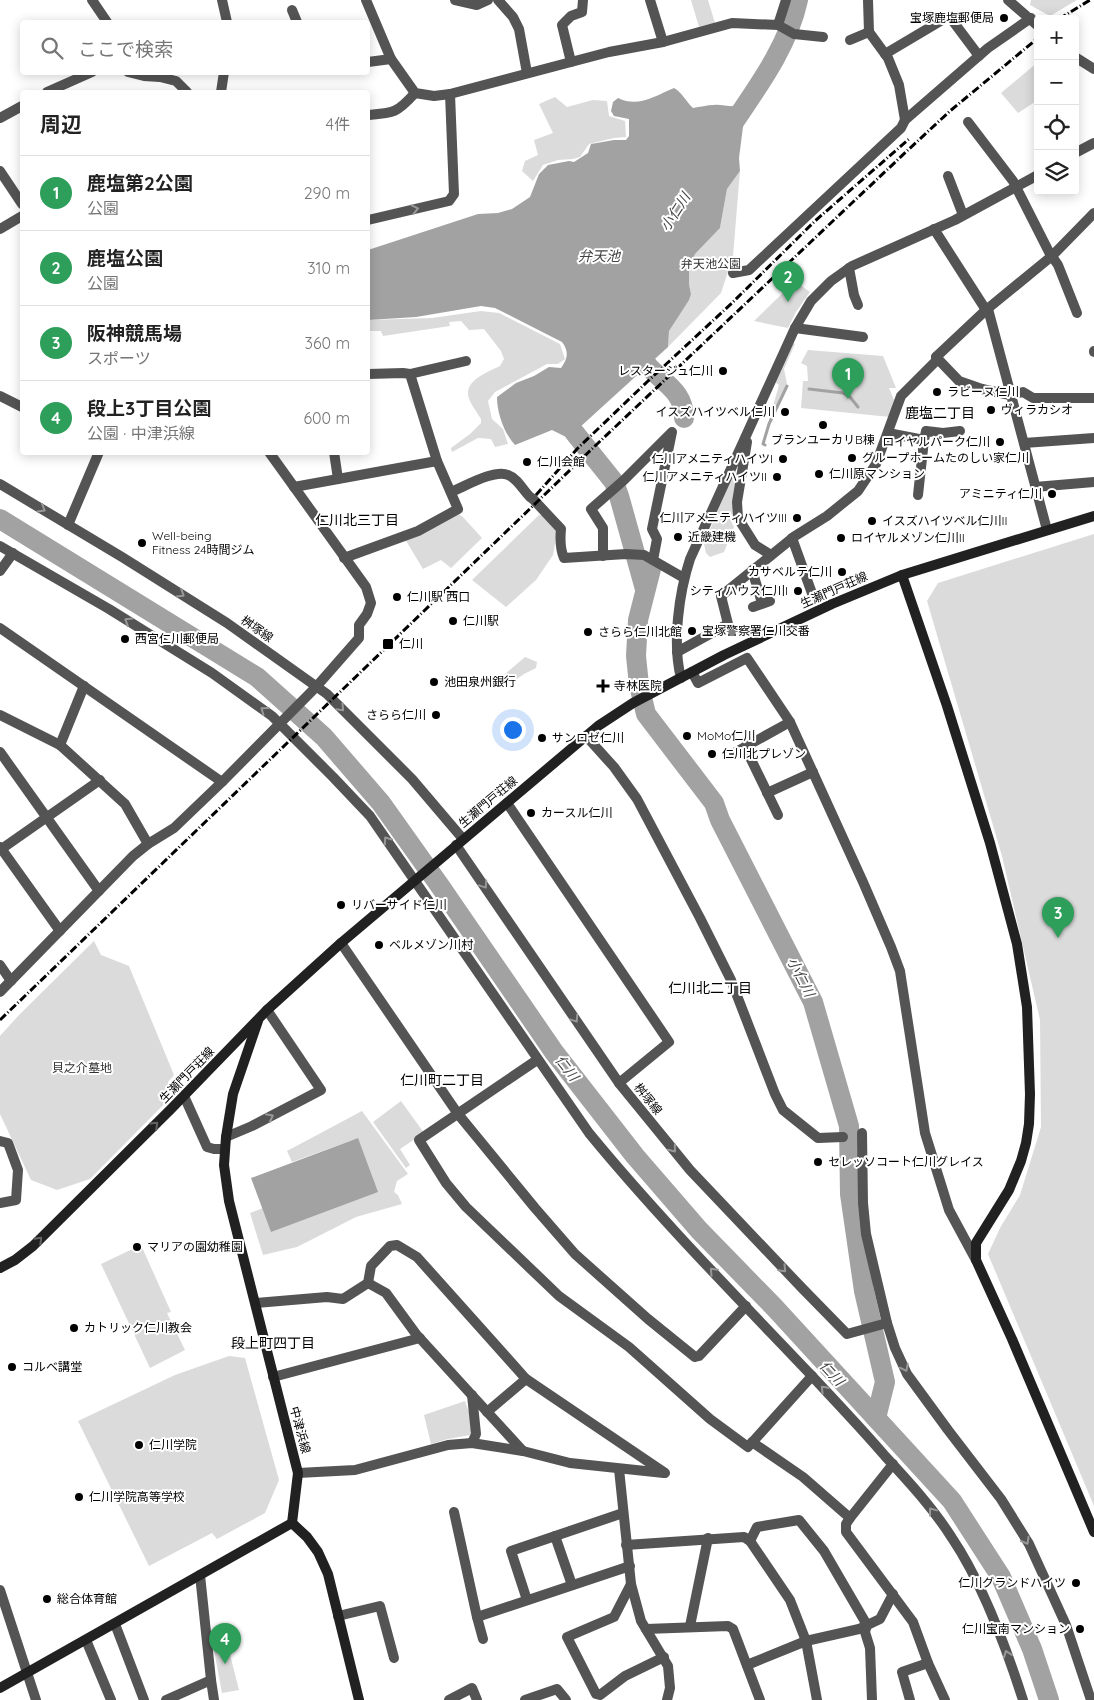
<!DOCTYPE html>
<html lang="ja">
<head>
<meta charset="utf-8">
<style>
  body { margin:0; font-family:Quicksand,"Noto Sans JP",sans-serif; background:#f6f6f6; color:#222 }
  .controls { position:absolute; right:15px; top:15px; display:grid; overflow:hidden; border-radius:5px; box-shadow:0 2px 12px #0003 }
  .controls button { width:45px; height:45px; display:grid; place-items:center; padding:0; border:0; border-bottom:1px solid #e0e0e0; background:#fff; color:#222; font:25px sans-serif }
  .you { position:absolute; left:512px; top:729px; width:18px; height:18px; margin:-12px; border:4px solid #fff; border-radius:50%; background:#1a73e8; box-shadow:0 0 0 8px #1a73e833 }
  .badge { display:grid; place-items:center; width:32px; height:32px; border-radius:50%; background:#000; color:#fff; font-size:16px; font-weight:700 }
  .pin { position:absolute; translate:-50% -41px; filter:drop-shadow(0 1px 2px #0008) }
  .pin::after { content:''; position:absolute; top:26px; width:18px; height:15px; background:inherit; clip-path:polygon(0 0,100% 0,50% 100%) }
  .list { margin:0; padding:0; list-style:none }
  h2 { display:flex; justify-content:space-between; align-items:center; height:65px; margin:0; padding:0 20px; font-size:21px }
  h2 small { font-size:16px; font-weight:400; color:#767676 }
  .list li { display:grid; grid-template-columns:32px 1fr auto; gap:15px; align-items:center; box-sizing:border-box; height:75px; padding:0 20px; border-top:1px solid #e0e0e0 }
  .list b { display:block; font-size:19px; white-space:nowrap }
  .list p { margin:0; font-size:16px; white-space:nowrap; color:#767676 }
  .list em { font-size:16px; font-style:normal; color:#767676 }
  .icon { flex:none; width:28px; height:28px; fill:none; stroke:currentColor; stroke-width:2; stroke-linecap:round; stroke-linejoin:round }
  .map { position:relative; flex:none; width:1094px; height:1700px; overflow:hidden }
  .search { position:absolute; background:#fff; box-shadow:0 2px 12px #0003; left:20px; top:20px; width:350px; height:55px; display:flex; align-items:center; gap:12px; box-sizing:border-box; padding:0 18px; border-radius:5px; color:#767676; font-size:19px }
  .panel { position:absolute; background:#fff; box-shadow:0 2px 12px #0003; left:20px; top:90px; width:350px; height:365px; border-radius:5px }
  .map>svg:first-child { display:block }
  .green { fill:#dbdbdb }
  .water { fill:#a2a2a2 }
  .lines { fill:none; stroke-linecap:round; stroke-linejoin:round }
  .stream { stroke:#a2a2a2; stroke-width:3 }
  .river { stroke:#a2a2a2; stroke-width:20 }
  .street { stroke:#545454; stroke-width:10 }
  .secondary { stroke:#212121; stroke-width:10 }
  .rail { stroke:#000; stroke-width:3; stroke-dasharray:8 2.5 1 2.5; stroke-linecap:butt }
  .oneway { stroke:#989898 }
  .oneway2 { stroke:#646464 }
  .poi-dot { fill:#000; stroke:#fff; stroke-width:2 }
  .labels { text-anchor:middle; stroke-width:4; stroke-linejoin:round; paint-order:stroke }
  .poi-label { font-size:12px; fill:#000; stroke:#fff; text-anchor:start }
  .park-label { font-size:12px; fill:#323232; stroke:#fff }
  .street-label { font-size:12px; fill:#000; stroke:#fff }
  .water-label { font-size:14px; font-style:italic; fill:#434343; stroke:#fff }
  .neighbourhood-label { font-size:14px; fill:#000; stroke:#fff }
</style>
</head>
<body>
<div class="map">
<svg width="1094" height="1700" viewBox="0 0 1094 1700">
  <rect width="100%" height="100%" fill="#fff"/>
  <g class="green">
    <path d="M691,0H708L715,23L699,27Z"/>
    <path d="M1031,0H1077L1050,16L1030,5Z"/>
    <path d="M1038,62V100L1018,113L1001,93Z"/>
    <path d="M555,97L567,107L593,100L607,101L609,116L625,121L626,137L614,138L589,144L580,157L573,159L558,160L543,165L533,181L522,171L525,161L538,155L534,140L553,133L539,104Z"/>
    <path d="M740,171L733,256L721,293L668,347L669,331L691,294L689,284V272L695,254L720,228L727,189Z"/>
    <path d="M795,281L810,292L796,312L788,328L754,321Z"/>
    <path d="M481,311L499,313L560,344L565,359L558,364H547L495,392L488,401L492,419L503,429L508,444L495,447L491,439L478,438L452,452L451,448L470,434L481,423V419C477,412 468,401 468,394C467,379 490,371 500,366L504,359L501,351L484,329L469,330L461,321L449,322L450,326L383,336L381,331H368V320L432,318Z"/>
    <path d="M793,343L795,344L784,369L787,384L769,424L762,445L779,385L775,382Z"/>
    <path d="M808,350L883,356L896,388H889L894,400L890,417L801,408L803,381H808L807,366L801,363Z"/>
    <path d="M734,472L737,473L731,521L734,527L724,552L710,557L706,553L704,544Z"/>
    <path d="M458,514L462,516L482,538L451,568L441,560L423,569L405,539Z"/>
    <path d="M539,515H542L555,526L557,533L553,555L536,580L506,607L472,580Z"/>
    <path d="M1094,534V1506L988,1254L1000,1228L1020,1195L1041,1127L1040,1020L1002,856L927,601L938,583Z"/>
    <path d="M525,657L537,662L536,668L524,674L511,683L499,679Z"/>
    <path d="M94,941L101,955L129,966L174,1075L168,1082L174,1094L90,1179L57,1190L31,1180L0,1114V1036L19,1015Z"/>
    <path d="M401,1101L424,1133L400,1149L410,1165L406,1168L373,1122Z"/>
    <path d="M362,1111L408,1174L397,1181L394,1192L398,1195L402,1204L356,1217L297,1247L263,1255L250,1213L263,1208L271,1231L358,1138L292,1162L287,1151Z"/>
    <path d="M141,1245L171,1312L167,1313L185,1350L150,1368L101,1264Z"/>
    <path d="M229,1356L245,1358L279,1480L265,1513L217,1539L212,1533L149,1566L78,1421L175,1375Z"/>
    <path d="M465,1401L473,1424L470,1435L448,1439L431,1444L424,1415Z"/>
    <path d="M224,1631L239,1690L222,1693L212,1639Z"/>
  </g>
  <g class="water">
    <path d="M674,88C683,93 686,102 693,108C700,107 707,105 714,105C723,104 734,109 743,104L749,107L744,119L739,158L740,171L727,189L720,228L695,254L689,272V284L691,294L689,300L669,331L668,347L568,438L552,430L515,445C504,433 497,413 497,397L516,383L534,376L549,367L561,368C568,359 569,351 562,342L495,308L481,306L416,317L368,320V250L478,214L498,213L512,209L530,197L539,174L548,165L569,161L574,162L588,153L591,144L614,140H626L629,136V119L614,116L611,111L613,102L618,98C638,108 655,96 674,88Z"/>
    <path d="M358,1138L378,1192L271,1232L251,1178Z"/>
  </g>
  <g class="lines">
    <g class="stream">
      <path d="M809,389L843,393L850,397L858,407"/>
      <path d="M765,445L763,444L769,424L787,386"/>
    </g>
    <g class="river">
      <path d="M730,128C756,89 788,47 798,0"/>
      <path d="M635,342C639,350 643,360 649,367C665,384 684,392 684,418"/>
      <path d="M574,432L614,482L619,496L645,589"/>
      <path d="M0,519L257,677L324,737L381,803L440,886L554,1052L635,1156L699,1230L775,1308L952,1501L1001,1577L1032,1649L1049,1700"/>
      <path d="M651,569L638,620L636,656L639,685L646,714L714,803L720,820L813,1002L849,1126L850,1194L864,1291L885,1382L876,1418"/>
    </g>
    <g class="street">
      <path d="M92,0L107,22"/>
      <path d="M222,0L227,22"/>
      <path d="M366,0L391,59L415,93L434,96L450,94L571,62L609,52L663,42L732,23L778,25L786,0"/>
      <path d="M455,0L477,5L488,0"/>
      <path d="M498,0L513,17L519,29L527,73"/>
      <path d="M650,0L663,42"/>
      <path d="M868,0L869,32"/>
      <path d="M1008,0L1038,26"/>
      <path d="M292,10L297,22"/>
      <path d="M778,25L794,34L823,37"/>
      <path d="M850,40L869,32L888,58L899,85L905,120"/>
      <path d="M885,54L949,16L979,56"/>
      <path d="M1075,57L1094,69"/>
      <path d="M368,62L391,59"/>
      <path d="M571,62L562,25L571,16L582,12L583,0"/>
      <path d="M128,72L144,76L160,77L176,81L187,92"/>
      <path d="M47,92L92,72"/>
      <path d="M221,92L224,72"/>
      <path d="M368,115C394,113 397,113 415,93"/>
      <path d="M0,118L22,106"/>
      <path d="M968,122L1013,181L1049,252L1058,265L1077,313"/>
      <path d="M1075,153L1094,143"/>
      <path d="M0,171L22,204"/>
      <path d="M948,176L963,215"/>
      <path d="M368,220L449,201L454,194L450,94"/>
      <path d="M0,229L22,216"/>
      <path d="M934,229L986,310"/>
      <path d="M849,268L854,295L858,305"/>
      <path d="M733,273L749,270L901,128L905,120L988,48L1031,18"/>
      <path d="M988,309L1047,530"/>
      <path d="M795,328L863,337"/>
      <path d="M1094,351V352"/>
      <path d="M936,357L959,381L982,389L1010,395L1023,392L1033,398H1094"/>
      <path d="M410,374L466,361"/>
      <path d="M0,396L22,407"/>
      <path d="M888,433L924,440L918,495"/>
      <path d="M924,440L926,431L943,433L960,431"/>
      <path d="M747,442L737,502L738,518L755,545L771,555"/>
      <path d="M1024,443L1094,438"/>
      <path d="M334,452L338,479"/>
      <path d="M0,484L122,557L227,623L327,694L412,779L463,839"/>
      <path d="M294,487L437,461"/>
      <path d="M1035,487L1094,482"/>
      <path d="M451,492C464,487 494,469 508,475C517,478 523,490 530,497L533,499L561,529C560,539 560,549 564,558L626,554L644,555L684,578"/>
      <path d="M68,525L99,452"/>
      <path d="M792,538L814,599"/>
      <path d="M0,546L109,609L212,673L272,716L333,777L370,816L589,1133C658,1217 736,1296 811,1375C836,1402 861,1428 885,1456C909,1482 933,1508 952,1538C983,1584 1006,1647 1023,1700"/>
      <path d="M603,556V528L591,509L624,480L672,432L652,529L657,539L653,560"/>
      <path d="M344,558L418,531L458,509L437,461L410,374L403,373L368,374"/>
      <path d="M752,570L762,603"/>
      <path d="M0,571L13,553"/>
      <path d="M753,607L770,601"/>
      <path d="M0,628L222,782"/>
      <path d="M677,652L728,624L721,596L795,536L827,516L858,491L876,464L901,396L936,361V357L986,310L1052,256L1094,213"/>
      <path d="M692,672L698,683L747,658L790,722L863,882L891,947L900,971L925,1133L949,1210L976,1260"/>
      <path d="M681,678C672,643 679,593 690,559L795,328L811,301L831,281L852,266L955,220L1038,175"/>
      <path d="M0,715L60,745L125,804L148,844"/>
      <path d="M586,736L614,767L637,799L700,918L731,980L775,1094L783,1110L818,1138L843,1137"/>
      <path d="M60,745L84,686"/>
      <path d="M745,747L778,815"/>
      <path d="M0,752L99,891"/>
      <path d="M734,753L790,722"/>
      <path d="M767,793L813,772"/>
      <path d="M507,803L669,1042L619,1083"/>
      <path d="M456,845L619,1083L690,1170L802,1288L847,1334L887,1323"/>
      <path d="M0,847L60,931"/>
      <path d="M0,850L100,780"/>
      <path d="M341,943L458,1114L535,1208L575,1254L648,1319L695,1357L699,1356L746,1306"/>
      <path d="M0,965L11,981"/>
      <path d="M0,992L133,856L148,844L174,828L222,782L316,687L359,638V625L367,614L371,603L366,587L269,452"/>
      <path d="M537,1060L419,1140L446,1183L466,1207L559,1296L629,1347L710,1419L748,1447L812,1376"/>
      <path d="M184,1096L207,1147L214,1149H224"/>
      <path d="M862,1133L863,1203L866,1234L887,1323L895,1348L907,1374L948,1430L1001,1499L1029,1544L1066,1625L1091,1700"/>
      <path d="M226,1137L252,1126L321,1090L267,1010"/>
      <path d="M0,1141L8,1143L18,1170L16,1200L0,1203"/>
      <path d="M368,1283L371,1266L390,1246L397,1245L417,1257L526,1379L665,1473"/>
      <path d="M368,1283L386,1293L416,1334L523,1451"/>
      <path d="M256,1303L327,1297L343,1299L368,1283"/>
      <path d="M273,1377L420,1338"/>
      <path d="M472,1395L476,1434L472,1443"/>
      <path d="M487,1412L526,1379"/>
      <path d="M752,1442L803,1477L850,1518L846,1524V1532L913,1622L928,1663L945,1700"/>
      <path d="M619,1469L631,1584L641,1621L668,1666L670,1688L667,1700"/>
      <path d="M298,1473L355,1470L448,1445L472,1443L523,1451L570,1463L664,1473"/>
      <path d="M454,1512L477,1617L483,1639"/>
      <path d="M850,1518L893,1464"/>
      <path d="M555,1536L572,1585"/>
      <path d="M750,1541L757,1527L799,1520L824,1551L867,1625L865,1632L870,1648L872,1700"/>
      <path d="M626,1545L744,1537L750,1541L790,1600L806,1641L817,1700"/>
      <path d="M200,1575L211,1680L214,1700"/>
      <path d="M631,1584L614,1617L567,1637L596,1694L600,1695L625,1676L664,1657"/>
      <path d="M0,1590L36,1700"/>
      <path d="M527,1600L511,1551L623,1513"/>
      <path d="M338,1616L380,1606L394,1658"/>
      <path d="M477,1617L630,1566"/>
      <path d="M115,1624L144,1700"/>
      <path d="M690,1626L708,1538"/>
      <path d="M646,1629L728,1626L733,1629L760,1700"/>
      <path d="M86,1640L111,1700"/>
      <path d="M747,1665L806,1641L859,1629L880,1619L893,1594"/>
      <path d="M166,1700L211,1680"/>
      <path d="M449,1700L472,1688L477,1700"/>
      <path d="M525,1700L557,1689L566,1700"/>
      <path d="M910,1700L902,1672L928,1663"/>
    </g>
    <g class="secondary">
      <path d="M902,575L947,706L990,843L1017,944L1027,1007L1030,1094L1029,1124L1026,1143L1021,1161L1009,1190L976,1243V1260L1012,1339L1094,1532"/>
      <path d="M258,1021L233,1094L226,1137L224,1165L229,1201L298,1473L292,1523"/>
      <path d="M0,1268L15,1260L33,1246L171,1109L267,1010L341,943L598,726L633,703L724,655L832,604L902,575L1094,516"/>
      <path d="M292,1523L307,1537L318,1552L328,1574L359,1700"/>
      <path d="M0,1688L292,1523"/>
    </g>
    <g class="rail">
      <path d="M1059,19L1090,0"/>
      <path d="M536,495L577,449L648,381L732,303L815,221L909,139"/>
      <path d="M0,1020L595,446L908,150L950,111L1038,38"/>
    </g>
  </g>
  <defs><path id="oneway-chevron" d="M-2-3.5L2.5 0L-2 3.5" fill="none" stroke-width="1.6" stroke-linecap="round" stroke-linejoin="round" transform="scale(1.25)"/></defs>
  <g class="oneway">
    <use href="#oneway-chevron" transform="translate(415 209) rotate(-13)"/>
    <use href="#oneway-chevron" transform="translate(42 509) rotate(31)"/>
    <use href="#oneway-chevron" transform="translate(181 594) rotate(32)"/>
    <use href="#oneway-chevron" transform="translate(128 621) rotate(-148)"/>
    <use href="#oneway-chevron" transform="translate(341 708) rotate(46)"/>
    <use href="#oneway-chevron" transform="translate(264 710) rotate(-144)"/>
    <use href="#oneway-chevron" transform="translate(387 840) rotate(-125)"/>
    <use href="#oneway-chevron" transform="translate(484 885) rotate(56)"/>
    <use href="#oneway-chevron" transform="translate(575 1019) rotate(56)"/>
    <use href="#oneway-chevron" transform="translate(270 1117) rotate(-27)"/>
    <use href="#oneway-chevron" transform="translate(673 1149) rotate(51)"/>
    <use href="#oneway-chevron" transform="translate(783 1269) rotate(47)"/>
    <use href="#oneway-chevron" transform="translate(713 1271) rotate(-133)"/>
    <use href="#oneway-chevron" transform="translate(905 1368) rotate(63)"/>
    <use href="#oneway-chevron" transform="translate(824 1389) rotate(-134)"/>
    <use href="#oneway-chevron" transform="translate(932 1511) rotate(-127)"/>
    <use href="#oneway-chevron" transform="translate(1026 1541) rotate(60)"/>
    <use href="#oneway-chevron" transform="translate(1007 1654) rotate(-110)"/>
  </g>
  <g class="oneway2">
    <use href="#oneway-chevron" transform="translate(155 1125) rotate(-44)"/>
    <use href="#oneway-chevron" transform="translate(39 1240) rotate(-45)"/>
  </g>
  <g class="poi-dot">
    <circle cx="1004" cy="18" r="5"/>
    <circle cx="723" cy="371" r="5"/>
    <circle cx="937" cy="392" r="5"/>
    <circle cx="991" cy="410" r="5"/>
    <circle cx="785" cy="412" r="5"/>
    <circle cx="823" cy="425" r="5"/>
    <circle cx="1000" cy="442" r="5"/>
    <circle cx="852" cy="458" r="5"/>
    <circle cx="783" cy="459" r="5"/>
    <circle cx="527" cy="462" r="5"/>
    <circle cx="819" cy="474" r="5"/>
    <circle cx="777" cy="477" r="5"/>
    <circle cx="1052" cy="494" r="5"/>
    <circle cx="797" cy="518" r="5"/>
    <circle cx="872" cy="521" r="5"/>
    <circle cx="678" cy="537" r="5"/>
    <circle cx="841" cy="538" r="5"/>
    <circle cx="142" cy="543" r="5"/>
    <circle cx="842" cy="572" r="5"/>
    <circle cx="798" cy="591" r="5"/>
    <circle cx="397" cy="597" r="5"/>
    <circle cx="453" cy="621" r="5"/>
    <circle cx="692" cy="631" r="5"/>
    <circle cx="588" cy="632" r="5"/>
    <circle cx="125" cy="639" r="5"/>
    <rect x="382" y="638" width="12" height="12" rx="2.5"/>
    <circle cx="434" cy="682" r="5"/>
    <path d="M600.5 678.5h5v5h5v5h-5v5h-5v-5h-5v-5h5z"/>
    <circle cx="436" cy="715" r="5"/>
    <circle cx="687" cy="736" r="5"/>
    <circle cx="542" cy="738" r="5"/>
    <circle cx="712" cy="754" r="5"/>
    <circle cx="531" cy="813" r="5"/>
    <circle cx="341" cy="905" r="5"/>
    <circle cx="379" cy="945" r="5"/>
    <circle cx="818" cy="1162" r="5"/>
    <circle cx="137" cy="1247" r="5"/>
    <circle cx="74" cy="1328" r="5"/>
    <circle cx="12" cy="1367" r="5"/>
    <circle cx="139" cy="1445" r="5"/>
    <circle cx="79" cy="1497" r="5"/>
    <circle cx="1076" cy="1583" r="5"/>
    <circle cx="47" cy="1599" r="5"/>
    <circle cx="1080" cy="1629" r="5"/>
  </g>
  <g class="labels">
    <g class="poi-label">
      <text x="994" y="22" text-anchor="end">宝塚鹿塩郵便局</text>
      <text x="713" y="375" text-anchor="end">レスタージュ仁川</text>
      <text x="947" y="396">ラビーヌ仁川</text>
      <text x="1001" y="414">ヴィラカシオ</text>
      <text x="775" y="416" text-anchor="end">イスズハイツベル仁川</text>
      <text x="823" y="444" text-anchor="middle">ブランユーカリB棟</text>
      <text x="990" y="446" text-anchor="end">ロイヤルパーク仁川</text>
      <text x="862" y="462">グループホームたのしい家仁川</text>
      <text x="773" y="463" text-anchor="end">仁川アメニティハイツI</text>
      <text x="537" y="466">仁川会館</text>
      <text x="829" y="478">仁川原マンション</text>
      <text x="767" y="481" text-anchor="end">仁川アメニティハイツII</text>
      <text x="1042" y="498" text-anchor="end">アミニティ仁川</text>
      <text x="787" y="522" text-anchor="end">仁川アメニティハイツIII</text>
      <text x="882" y="525">イスズハイツベル仁川II</text>
      <text x="152" y="540">Well-being<tspan x="152" dy="14">Fitness 24時間ジム</tspan></text>
      <text x="688" y="541">近畿建機</text>
      <text x="851" y="542">ロイヤルメゾン仁川II</text>
      <text x="832" y="576" text-anchor="end">カサベルテ仁川</text>
      <text x="788" y="595" text-anchor="end">シティハウス仁川I</text>
      <text x="407" y="601">仁川駅 西口</text>
      <text x="463" y="625">仁川駅</text>
      <text x="702" y="635">宝塚警察署仁川交番</text>
      <text x="598" y="636">さらら仁川北館</text>
      <text x="135" y="643">西宮仁川郵便局</text>
      <text x="399" y="648">仁川</text>
      <text x="444" y="686">池田泉州銀行</text>
      <text x="614" y="690">寺林医院</text>
      <text x="426" y="719" text-anchor="end">さらら仁川</text>
      <text x="697" y="740">MoMo仁川</text>
      <text x="552" y="742">サンロゼ仁川</text>
      <text x="722" y="758">仁川北プレゾン</text>
      <text x="541" y="817">カースル仁川</text>
      <text x="351" y="909">リバーサイド仁川</text>
      <text x="389" y="949">ベルメゾン川村</text>
      <text x="828" y="1166">セレッソコート仁川グレイス</text>
      <text x="147" y="1251">マリアの園幼稚園</text>
      <text x="84" y="1332">カトリック仁川教会</text>
      <text x="22" y="1371">コルベ講堂</text>
      <text x="149" y="1449">仁川学院</text>
      <text x="89" y="1501">仁川学院高等学校</text>
      <text x="1066" y="1587" text-anchor="end">仁川グランドハイツ</text>
      <text x="57" y="1603">総合体育館</text>
      <text x="1070" y="1633" text-anchor="end">仁川宝南マンション</text>
    </g>
    <g class="park-label">
      <text x="711" y="268">弁天池公園</text>
      <text x="82" y="1072">貝之介墓地</text>
    </g>
    <g class="street-label">
      <text transform="translate(834 590) rotate(-24)" y="4">生瀬門戸荘線</text>
      <text transform="translate(257 629) rotate(35)" y="4">桝塚線</text>
      <text transform="translate(488 802) rotate(-40)" y="4">生瀬門戸荘線</text>
      <text transform="translate(187 1075) rotate(-46)" y="4">生瀬門戸荘線</text>
      <text transform="translate(648 1099) rotate(51)" y="4">桝塚線</text>
      <text transform="translate(300 1430) rotate(75)" y="4">中津浜線</text>
    </g>
    <g class="water-label">
      <text transform="translate(675 212) rotate(-57)" y="5">小仁川</text>
      <text x="599" y="261">弁天池</text>
      <text transform="translate(801 977) rotate(63)" y="5">小仁川</text>
      <text transform="translate(567 1068) rotate(52)" y="5">仁川</text>
      <text transform="translate(832 1373) rotate(47)" y="5">仁川</text>
    </g>
    <g class="neighbourhood-label">
      <text x="940" y="418">鹿塩二丁目</text>
      <text x="357" y="525">仁川北三丁目</text>
      <text x="710" y="993">仁川北二丁目</text>
      <text x="442" y="1085">仁川町二丁目</text>
      <text x="273" y="1348">段上町四丁目</text>
    </g>
  </g>
</svg>
<div class="controls">
<button>+</button>
<button>−</button>
<button><svg class="icon" aria-label="locate" viewBox="0 0 24 24"><circle cx="12" cy="12" r="6"/><path d="M12 2v4M12 18v4M2 12h4M18 12h4"/></svg></button>
<button><svg class="icon" aria-label="layers" viewBox="0 0 24 24"><path d="M12 4l9 5-9 5-9-5zM3 14l9 5 9-5"/></svg></button>
</div>
<div class="you"></div>
<div class="pin badge" style="left:848px;top:399px;background:#2e9e5b">1</div>
<div class="pin badge" style="left:788px;top:302px;background:#2e9e5b">2</div>
<div class="pin badge" style="left:1058px;top:938px;background:#2e9e5b">3</div>
<div class="pin badge" style="left:225px;top:1664px;background:#2e9e5b">4</div>
<div class="search"><svg class="icon" aria-label="search" viewBox="0 0 24 24"><circle cx="10" cy="10" r="6"/><path d="M15 15l6 6"/></svg>ここで検索</div>
<section class="panel">
<h2>周辺<small>4件</small></h2>
<ul class="list">
<li><span class="badge" style="background:#2e9e5b">1</span><div><b>鹿塩第2公園</b><p>公園</p></div><em>290 m</em></li>
<li><span class="badge" style="background:#2e9e5b">2</span><div><b>鹿塩公園</b><p>公園</p></div><em>310 m</em></li>
<li><span class="badge" style="background:#2e9e5b">3</span><div><b>阪神競馬場</b><p>スポーツ</p></div><em>360 m</em></li>
<li><span class="badge" style="background:#2e9e5b">4</span><div><b>段上3丁目公園</b><p>公園 · 中津浜線</p></div><em>600 m</em></li>
</ul>
</section>
</div>
</body>
</html>
